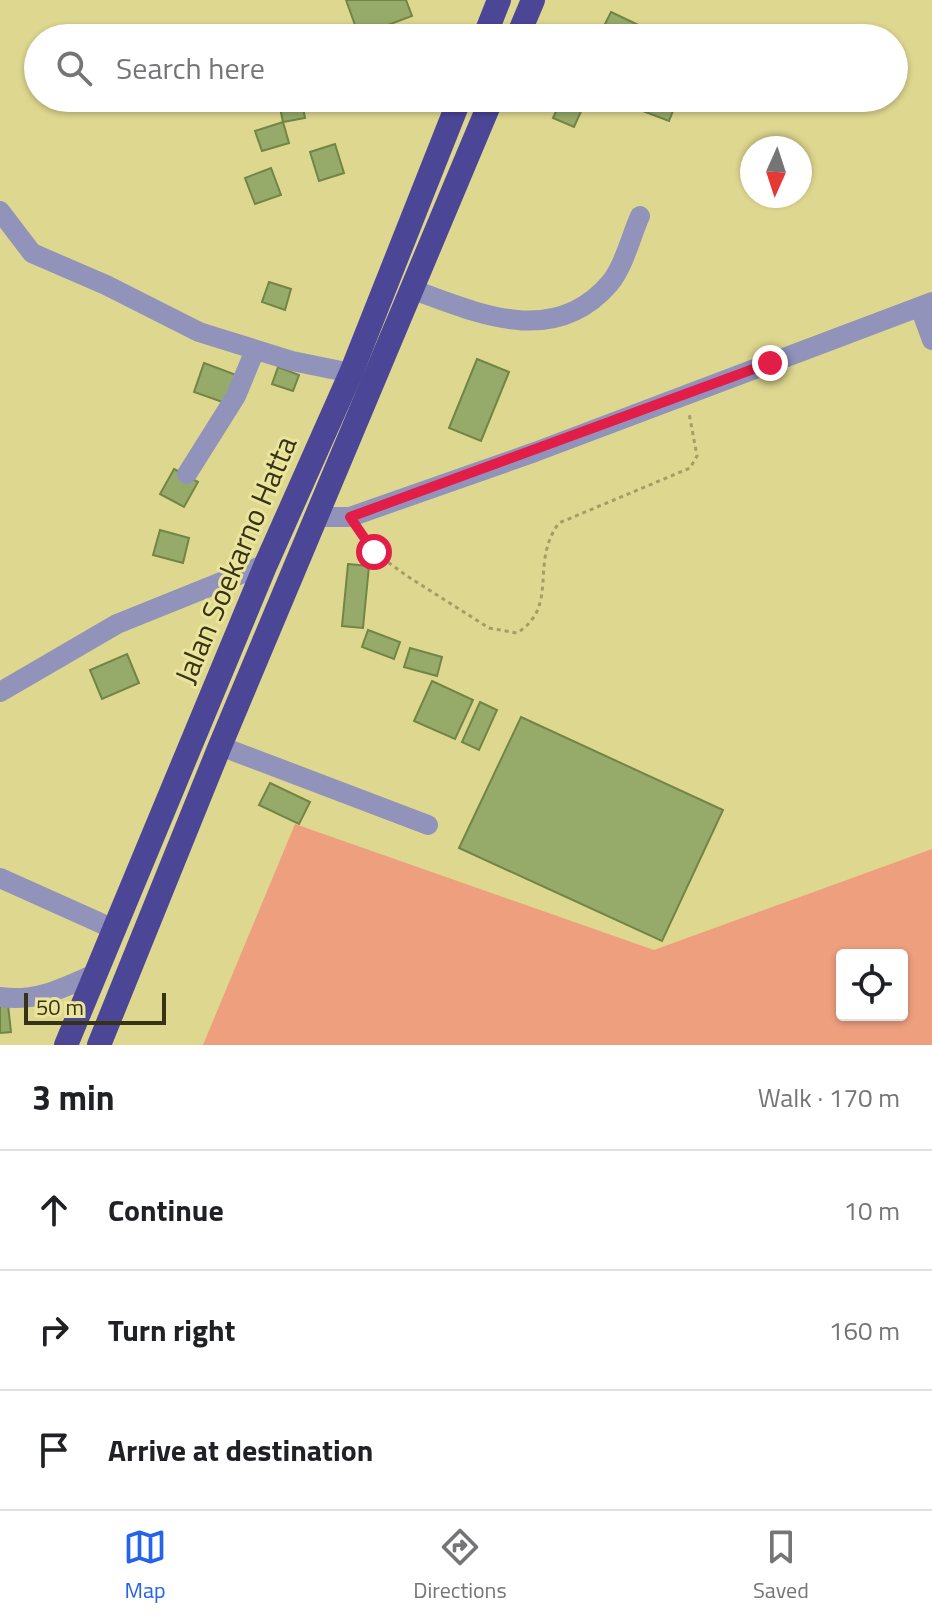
<!DOCTYPE html>
<html lang="en">
<head>
<meta charset="utf-8">
<style>
  body { margin:0; font-family:"Titillium Web",sans-serif; background:#f6f6f6; color:#202124 }
  .controls { position:absolute; right:24px; bottom:24px; display:grid; overflow:hidden; border-radius:8px; box-shadow:0 2px 6px #0004 }
  .controls button { width:72px; height:72px; display:grid; place-items:center; padding:0; border:0; border-bottom:2px solid #e0e0e0; background:#fff; color:#202124; font:40px sans-serif }
  .compass { position:absolute; left:740px; top:136px; width:72px; height:72px; border-radius:50%; background:#fff; box-shadow:0 2px 6px #0004; rotate:183deg }
  .scale { position:absolute; left:24px; bottom:20px; width:142px; box-sizing:border-box; padding-left:8px; border:4px solid #363215; border-top:0; font-size:22px; line-height:28px; white-space:nowrap; color:#363215; -webkit-text-stroke:6px #ebe49c; paint-order:stroke }
  .stop { position:absolute; width:24px; height:24px; margin:-18px; border:6px solid #e11d48; border-radius:50%; background:#fff }
  .stop.end { background:#e11d48; border-color:#fff; box-shadow:0 2px 8px #0008 }
  .list { margin:0; padding:0; list-style:none }
  h2 { display:flex; justify-content:space-between; align-items:center; height:104px; margin:0; padding:0 32px; font-size:34px }
  h2 small { font-size:26px; font-weight:400; color:#757577 }
  .list li { display:grid; grid-template-columns:52px 1fr auto; gap:24px; align-items:center; box-sizing:border-box; height:120px; padding:0 32px; border-top:2px solid #e0e0e0 }
  .list b { display:block; font-size:30px; white-space:nowrap }
  .list em { font-size:26px; font-style:normal; color:#757577 }
  .icon { flex:none; width:44px; height:44px; fill:none; stroke:currentColor; stroke-width:2; stroke-linecap:round; stroke-linejoin:round }
  .map { position:relative; flex:none; width:932px; height:1045px; overflow:hidden }
  .search { position:absolute; background:#fff; box-shadow:0 2px 6px #0004; left:24px; right:24px; top:24px; height:88px; display:flex; align-items:center; gap:20px; box-sizing:border-box; padding:0 28px; border-radius:44px; color:#757577; font-size:30px }
  .sheet { height:464px; background:#fff }
  nav { display:flex; justify-content:space-around; align-items:center; box-sizing:border-box; height:112px; border-top:2px solid #e0e0e0; background:#fff; font-size:22px; color:#757577 }
  nav a { display:grid; justify-items:center; gap:4px }
  nav .on { color:#2563eb }
  .map>svg:first-child { display:block }
  .green { fill:#ed9f7e; fill-rule:evenodd }
  .building { fill:#96aa69; stroke:#728545; stroke-width:2 }
  .lines { fill:none; stroke-linecap:round; stroke-linejoin:round }
  .path { stroke:#a49e65; stroke-width:3; stroke-dasharray:4 4; stroke-linecap:butt }
  .minor { stroke:#9293ba; stroke-width:20 }
  .highway { stroke:#4c4697; stroke-width:24 }
  .route { stroke:#e11d48; stroke-width:10 }
  .labels { text-anchor:middle; stroke-width:6; stroke-linejoin:round; paint-order:stroke }
  .street-label { font-size:30px; fill:#363215; stroke:#ebe49c }
</style>
</head>
<body>
<div class="map">
<svg width="932" height="1045" viewBox="0 0 932 1045">
  <rect width="100%" height="100%" fill="#ded78f"/>
  <path class="green" d="M295,824L654,950L932,849V1045H203ZM842,955H902V1015H842Z"/>
  <g class="building">
    <path d="M346,0H406L412,16L359,36Z"/>
    <path d="M611,12L649,30L645,38H598Z"/>
    <path d="M278,98H301L305,118L283,122Z"/>
    <path d="M562,98H587L574,127L553,118Z"/>
    <path d="M607,98H634L628,110Z"/>
    <path d="M644,98H678L669,121L640,110Z"/>
    <path d="M283,122L289,143L262,151L255,131Z"/>
    <path d="M335,144L344,173L319,181L310,152Z"/>
    <path d="M271,168L281,195L255,204L245,178Z"/>
    <path d="M269,282L291,289L285,310L262,302Z"/>
    <path d="M477,359L509,372L481,441L449,428Z"/>
    <path d="M204,363L239,376L228,404L194,392Z"/>
    <path d="M278,367L299,375L293,391L272,384Z"/>
    <path d="M174,469L198,482L184,507L160,494Z"/>
    <path d="M160,530L189,538L183,563L153,555Z"/>
    <path d="M348,564L369,566L363,628L342,626Z"/>
    <path d="M368,630L400,642L394,659L362,647Z"/>
    <path d="M410,648L442,657L437,676L404,667Z"/>
    <path d="M127,654L139,683L102,699L90,670Z"/>
    <path d="M432,681L473,700L455,739L414,721Z"/>
    <path d="M480,702L497,710L479,750L462,742Z"/>
    <path d="M521,717L723,810L662,941L459,848Z"/>
    <path d="M270,783L310,802L299,824L259,805Z"/>
    <path d="M0,1005H8L11,1032L0,1033Z"/>
  </g>
  <g class="lines">
    <path class="path" d="M361,534L374,552L407,576L489,628L517,633C560,606 529,563 559,523L690,468L697,456L689,413"/>
    <g class="minor">
      <path d="M0,211L32,253L106,285L199,332L292,361L351,373"/>
      <path d="M411,289C477,313 554,349 610,283C624,266 631,236 640,216"/>
      <path d="M920,307L932,340"/>
      <path d="M187,474L236,396L255,350"/>
      <path d="M316,517H350L535,452L932,302"/>
      <path d="M0,692L117,624L266,564"/>
      <path d="M220,746L428,825"/>
      <path d="M0,878L116,930"/>
      <path d="M0,997C35,1002 61,989 92,975"/>
    </g>
    <g class="highway">
      <path d="M484,38L499,0"/>
      <path d="M517,38L533,0"/>
      <path d="M66,1045L266,564L351,373L460,98"/>
      <path d="M99,1045L220,746L492,98"/>
    </g>
  </g>
  <g class="lines">
    <path class="route" d="M374,552L350,517L770,363"/>
  </g>
  <g class="labels">
    <g class="street-label">
      <text transform="translate(236 560) rotate(-67)" y="10">Jalan Soekarno Hatta</text>
    </g>
  </g>
</svg>
<div class="controls">
<button><svg class="icon" aria-label="locate" viewBox="0 0 24 24"><circle cx="12" cy="12" r="6"/><path d="M12 2v4M12 18v4M2 12h4M18 12h4"/></svg></button>
</div>
<svg class="compass" viewBox="-18 -18 36 36"><path d="M0-13l5 13h-10z" fill="#e53935"/><path d="M0 13l5-13h-10z" fill="#757577"/></svg>
<div class="scale">50 m</div>
<div class="stop" style="left:374px;top:552px"></div>
<div class="stop end" style="left:770px;top:363px"></div>
<div class="search"><svg class="icon" aria-label="search" viewBox="0 0 24 24"><circle cx="10" cy="10" r="6"/><path d="M15 15l6 6"/></svg>Search here</div>
</div>
<section class="sheet">
<h2>3 min<small>Walk · 170 m</small></h2>
<ul class="list">
<li><svg class="icon" aria-label="ahead" viewBox="0 0 24 24"><path d="M12 20V5M6 11l6-6 6 6"/></svg><div><b>Continue</b></div><em>10 m</em></li>
<li><svg class="icon" aria-label="right" viewBox="0 0 24 24"><path d="M7 20v-9h11M14 6l5 5-5 5"/></svg><div><b>Turn right</b></div><em>160 m</em></li>
<li><svg class="icon" aria-label="arrive" viewBox="0 0 24 24"><path d="M6 21V4h12l-3 4 3 4H6"/></svg><div><b>Arrive at destination</b></div></li>
</ul>
</section>
<nav>
<a class="on"><svg class="icon" aria-label="map" viewBox="0 0 24 24"><path d="M3 6l6-2 6 2 6-2v14l-6 2-6-2-6 2zM9 4v14M15 6v14"/></svg>Map</a>
<a><svg class="icon" aria-label="directions" viewBox="0 0 24 24"><path d="M12 3l9 9-9 9-9-9zM9 14v-3h6M13 9l2 2-2 2"/></svg>Directions</a>
<a><svg class="icon" aria-label="saved" viewBox="0 0 24 24"><path d="M7 4h10v16l-5-4-5 4z"/></svg>Saved</a>
</nav>
</body>
</html>
